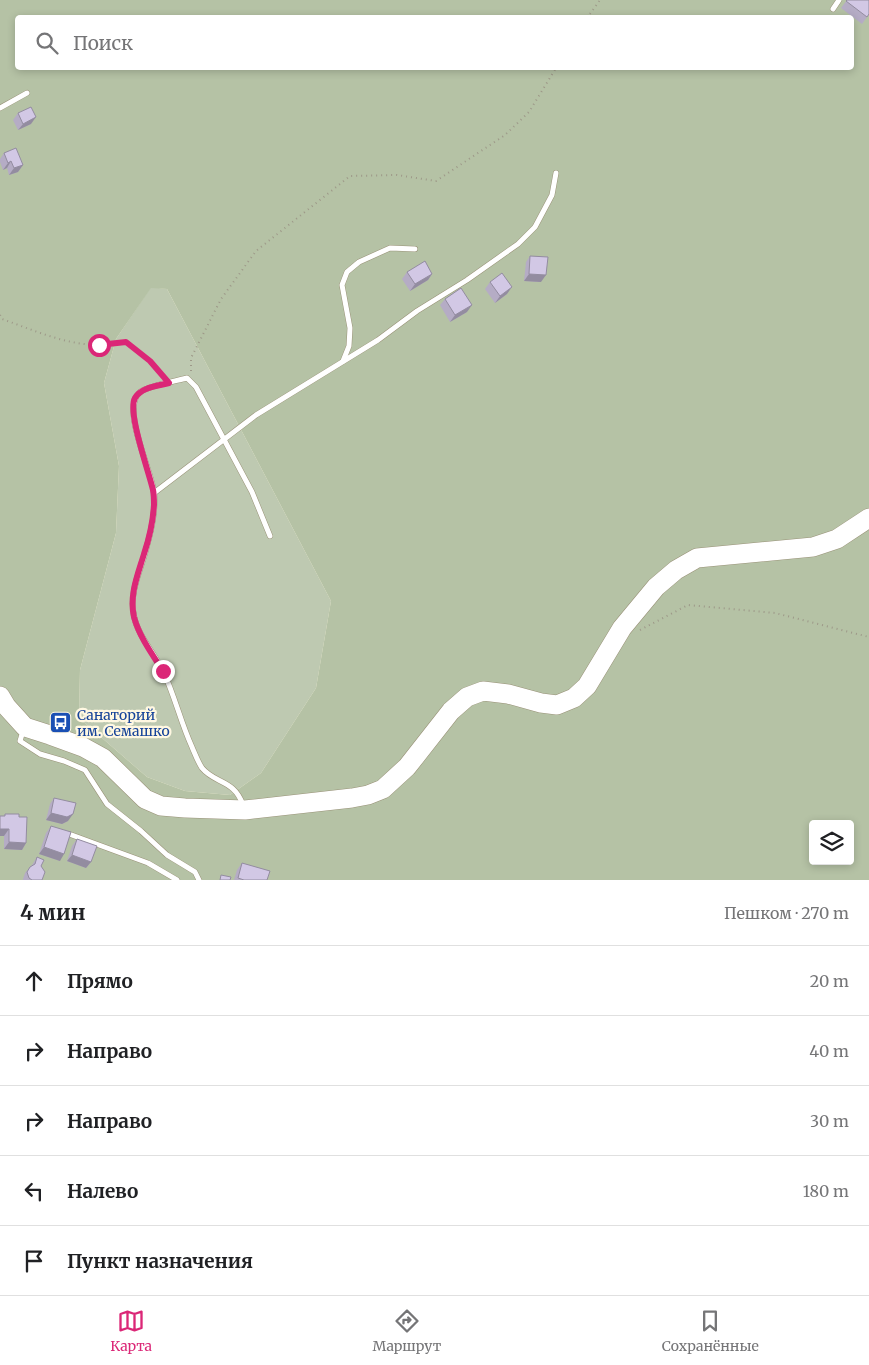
<!DOCTYPE html>
<html lang="ru">
<head>
<meta charset="utf-8">
<style>
  body { margin:0; font-family:Merriweather,serif; background:#f6f6f6; color:#202124 }
  .controls { position:absolute; right:15px; bottom:15px; display:grid; overflow:hidden; border-radius:5px; box-shadow:0 2px 8px #0003 }
  .controls button { width:45px; height:45px; display:grid; place-items:center; padding:0; border:0; border-bottom:1px solid #e0e0e0; background:#fff; color:#202124; font:25px sans-serif }
  .stop { position:absolute; width:15px; height:15px; margin:-11px; border:4px solid #db2777; border-radius:50%; background:#fff }
  .stop.end { background:#db2777; border-color:#fff; box-shadow:0 1px 5px #0008 }
  .list { margin:0; padding:0; list-style:none }
  h2 { display:flex; justify-content:space-between; align-items:center; height:65px; margin:0; padding:0 20px; font-size:21px }
  h2 small { font-size:16px; font-weight:400; color:#757577 }
  .list li { display:grid; grid-template-columns:32px 1fr auto; gap:15px; align-items:center; box-sizing:border-box; height:70px; padding:0 20px; border-top:1px solid #e0e0e0 }
  .list b { display:block; font-size:19px; white-space:nowrap }
  .list em { font-size:16px; font-style:normal; color:#757577 }
  .icon { flex:none; width:28px; height:28px; fill:none; stroke:currentColor; stroke-width:2; stroke-linecap:round; stroke-linejoin:round }
  .map { position:relative; flex:none; width:869px; height:880px; overflow:hidden }
  .search { position:absolute; background:#fff; box-shadow:0 2px 8px #0003; left:15px; right:15px; top:15px; height:55px; display:flex; align-items:center; gap:12px; box-sizing:border-box; padding:0 18px; border-radius:5px; color:#757577; font-size:19px }
  .sheet { height:415px; background:#fff }
  nav { display:flex; justify-content:space-around; align-items:center; box-sizing:border-box; height:70px; border-top:1px solid #e0e0e0; background:#fff; font-size:14px; color:#757577 }
  nav a { display:grid; justify-items:center; gap:2px }
  nav .on { color:#db2777 }
  .map>svg:first-child { display:block }
  .green { fill:#bec9b1 }
  .forest { fill:#b5c2a5; fill-rule:evenodd }
  .lines { fill:none; stroke-linecap:round; stroke-linejoin:round }
  .lane-casing { stroke:#999278; stroke-width:6 }
  .highway-casing { stroke:#999278; stroke-width:20 }
  .path { stroke:#9d9888; stroke-width:2; stroke-dasharray:1 4; stroke-linecap:butt }
  .lane { stroke:#fff; stroke-width:5 }
  .highway { stroke:#fff; stroke-width:19 }
  .wall { fill:#b5acc5 }
  .shaded-wall { fill:#938ca0 }
  .building { fill:#d2c8e5; stroke:#938ca0 }
  .route { stroke:#db2777; stroke-width:6 }
  .labels { text-anchor:middle; stroke-width:4.5; stroke-linejoin:round; paint-order:stroke }
  .transit-label { font-size:14px; fill:#164399; stroke:#fff8e2; text-anchor:start }
</style>
</head>
<body>
<div class="map">
<svg width="869" height="880" viewBox="0 0 869 880">
  <rect width="100%" height="100%" fill="#fff8e2"/>
  <path class="green" d="M151,287L167,289L331,601L316,688L261,773L230,795L185,791L147,777L79,718L80,670L116,533L119,466L104,383L116,339Z"/>
  <path class="forest" d="M0,0H869V880H0ZM18,18H852V68H18ZM151,288L167,289L331,601L316,688L261,773L230,795L185,791L147,777L79,718L80,670L116,533L119,466L104,383L116,339ZM813,824H850V861H813Z"/>
  <g class="lines">
    <defs>
      <g id="lane">
        <path d="M833,9L839,0"/>
        <path d="M0,108L27,93"/>
        <path d="M343,361L349,346L350,328L342,285L347,272L359,262L390,248L415,249"/>
        <path d="M154,493L256,415L378,340L417,311L467,280L518,244L535,227L552,195L556,173"/>
        <path d="M23,731L20,741L40,754L64,761L85,770L107,804L141,831L167,855L195,872L199,880"/>
        <path d="M243,805C234,779 215,784 202,768C198,762 195,754 192,747C181,723 175,697 164,673C155,653 138,637 134,616C129,594 139,574 145,553C150,535 156,513 154,493C152,471 120,408 140,392C148,386 176,381 187,378L196,387L252,492L270,536"/>
        <path d="M69,834L148,863L177,880"/>
      </g>
      <path id="highway" d="M0,696L6,706L25,727L50,735L83,747L103,758L145,799L161,806L185,808L245,810L352,798L368,795L383,789L407,767L451,711L467,697L483,691L508,694L541,703L557,705L574,698L587,686L622,628L656,587L676,570L697,558L813,547L837,539L869,518"/>
    </defs>
    <use href="#lane" class="lane-casing"/>
    <use href="#highway" class="highway-casing"/>
    <g class="path">
      <path d="M587,18L600,0"/>
      <path d="M0,315L2,319C33,330 66,345 99,345C108,344 118,343 126,342L150,361L163,376"/>
      <path d="M191,371V358L221,299L256,251L350,176L397,175L436,181L505,135L529,112L556,68"/>
      <path d="M640,630L688,605L775,613L869,637"/>
    </g>
    <use href="#lane" class="lane"/>
    <use href="#highway" class="highway"/>
  </g>
  <g class="wall">
    <path d="M847,0L869,14L862,24L841,8Z"/>
    <path d="M18,113L31,124L18,130L13,120Z"/>
    <path d="M4,153L23,165L18,172L9,175L7,168L3,170L0,162V159Z"/>
    <path d="M530,256L541,282L524,281L526,262Z"/>
    <path d="M407,272L432,274L428,280L410,291L402,279Z"/>
    <path d="M490,282L507,294L495,303L485,289Z"/>
    <path d="M445,299L467,312L450,322L440,305Z"/>
    <path d="M54,798L68,821L62,824L46,820L50,804Z"/>
    <path d="M5,814L19,817L26,843L22,850L4,849V816Z"/>
    <path d="M51,826L60,861L39,854L46,833Z"/>
    <path d="M77,839L91,862L86,868L67,861L72,846Z"/>
    <path d="M37,857L41,866L42,880H23V879L25,873L30,867L32,865Z"/>
    <path d="M242,863L267,880H234L237,870Z"/>
  </g>
  <g class="shaded-wall">
    <path d="M36,117L31,124L18,130L23,124Z"/>
    <path d="M11,161L7,168L3,170L8,163Z"/>
    <path d="M23,165L18,172L9,175L14,168Z"/>
    <path d="M432,274L428,280L410,291L415,284Z"/>
    <path d="M529,274L546,275L541,282L524,281Z"/>
    <path d="M512,287L507,294L495,303L500,296Z"/>
    <path d="M472,305L467,312L450,322L455,315Z"/>
    <path d="M51,813L73,814L68,821L62,824L46,820Z"/>
    <path d="M0,829H9L4,836H0Z"/>
    <path d="M9,842L26,843L22,850L4,849Z"/>
    <path d="M44,847L64,854L60,861L39,854Z"/>
    <path d="M72,855L91,862L86,868L67,861Z"/>
  </g>
  <g class="building">
    <path d="M847,0H869V14L867,17L846,1Z"/>
    <path d="M31,107L36,117L23,124L18,113Z"/>
    <path d="M16,148L23,165L14,168L11,161L8,163L4,153Z"/>
    <path d="M530,256L548,257L546,275L529,274Z"/>
    <path d="M425,261L432,274L415,284L407,272Z"/>
    <path d="M502,273L512,287L500,296L490,282Z"/>
    <path d="M461,288L472,305L455,315L445,299Z"/>
    <path d="M54,798L76,803L73,814L67,817L51,813Z"/>
    <path d="M5,814H19V817H27L26,843L9,842V829H0V816H5Z"/>
    <path d="M51,826L71,832L64,854L44,847Z"/>
    <path d="M77,839L97,846L91,862L72,855Z"/>
    <path d="M37,857L44,860L41,866L45,872L42,880H32L29,878L27,872L30,867L35,864Z"/>
    <path d="M242,863L270,871L267,880H244L238,878Z"/>
    <path d="M221,875L231,877L230,880H220Z"/>
  </g>
  <g class="lines">
    <path class="route" d="M99,345L126,342L150,361L169,383C158,386 141,387 135,398C127,412 149,472 153,490C154,495 154,500 154,505C153,522 149,539 144,554C138,574 129,595 134,617C139,636 152,654 163,671"/>
  </g>
  <defs>
    <symbol id="bus-square" viewBox="-11 -11 22 22"><rect x="-9" y="-9" width="18" height="18" rx="4" fill="#1a4fb4" stroke="#fff8e2"/><path d="M-5-6H5V4H4V6H2V4H-2V6H-4V4H-5ZM-3.5-4V0h7V-4ZM-3.5 1.2v1.5H-2V1.2ZM2 1.2v1.5H3.5V1.2Z" fill="#fff"/></symbol>
  </defs>
  <g fill-rule="evenodd">
    <use href="#bus-square" x="48" y="710" width="25" height="25"/>
  </g>
  <g class="labels">
    <g class="transit-label">
      <text x="77" y="720">Санаторий<tspan x="77" dy="16">им. Семашко</tspan></text>
    </g>
  </g>
</svg>
<div class="controls">
<button><svg class="icon" aria-label="layers" viewBox="0 0 24 24"><path d="M12 4l9 5-9 5-9-5zM3 14l9 5 9-5"/></svg></button>
</div>
<div class="stop" style="left:99px;top:345px"></div>
<div class="stop end" style="left:163px;top:671px"></div>
<div class="search"><svg class="icon" aria-label="search" viewBox="0 0 24 24"><circle cx="10" cy="10" r="6"/><path d="M15 15l6 6"/></svg>Поиск</div>
</div>
<section class="sheet">
<h2>4 мин<small>Пешком · 270 m</small></h2>
<ul class="list">
<li><svg class="icon" aria-label="ahead" viewBox="0 0 24 24"><path d="M12 20V5M6 11l6-6 6 6"/></svg><div><b>Прямо</b></div><em>20 m</em></li>
<li><svg class="icon" aria-label="right" viewBox="0 0 24 24"><path d="M7 20v-9h11M14 6l5 5-5 5"/></svg><div><b>Направо</b></div><em>40 m</em></li>
<li><svg class="icon" aria-label="right" viewBox="0 0 24 24"><path d="M7 20v-9h11M14 6l5 5-5 5"/></svg><div><b>Направо</b></div><em>30 m</em></li>
<li><svg class="icon" aria-label="left" viewBox="0 0 24 24"><path d="M17 20v-9H6M10 6l-5 5 5 5"/></svg><div><b>Налево</b></div><em>180 m</em></li>
<li><svg class="icon" aria-label="arrive" viewBox="0 0 24 24"><path d="M6 21V4h12l-3 4 3 4H6"/></svg><div><b>Пункт назначения</b></div></li>
</ul>
</section>
<nav>
<a class="on"><svg class="icon" aria-label="map" viewBox="0 0 24 24"><path d="M3 6l6-2 6 2 6-2v14l-6 2-6-2-6 2zM9 4v14M15 6v14"/></svg>Карта</a>
<a><svg class="icon" aria-label="directions" viewBox="0 0 24 24"><path d="M12 3l9 9-9 9-9-9zM9 14v-3h6M13 9l2 2-2 2"/></svg>Маршрут</a>
<a><svg class="icon" aria-label="saved" viewBox="0 0 24 24"><path d="M7 4h10v16l-5-4-5 4z"/></svg>Сохранённые</a>
</nav>
</body>
</html>
